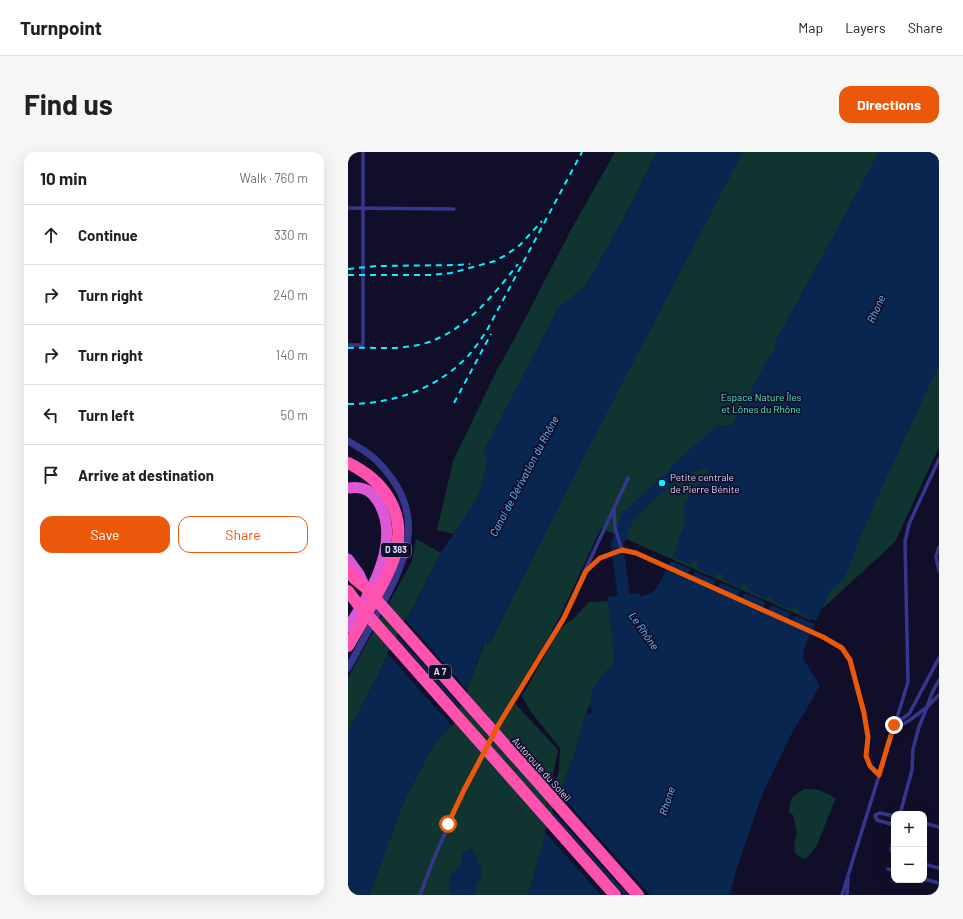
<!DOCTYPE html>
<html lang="en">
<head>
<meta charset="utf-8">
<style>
  body { margin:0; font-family:Barlow,sans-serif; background:#f6f6f6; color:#202124 }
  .controls { position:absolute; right:12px; bottom:12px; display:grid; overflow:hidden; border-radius:8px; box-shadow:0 4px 16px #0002 }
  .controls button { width:36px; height:36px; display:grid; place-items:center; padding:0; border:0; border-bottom:1px solid #e0e0e0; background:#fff; color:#202124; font:20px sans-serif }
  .stop { position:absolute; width:12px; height:12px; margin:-9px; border:3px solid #ea580c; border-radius:50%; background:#fff }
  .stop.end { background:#ea580c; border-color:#fff; box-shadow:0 1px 4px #0008 }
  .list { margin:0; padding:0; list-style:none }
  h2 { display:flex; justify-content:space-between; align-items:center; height:52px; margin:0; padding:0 16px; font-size:17px }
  h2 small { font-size:13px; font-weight:400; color:#757577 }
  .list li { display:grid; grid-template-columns:26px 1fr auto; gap:12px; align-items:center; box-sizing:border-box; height:60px; padding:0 16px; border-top:1px solid #e0e0e0 }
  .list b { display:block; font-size:15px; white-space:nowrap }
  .list em { font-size:13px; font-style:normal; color:#757577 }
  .actions { display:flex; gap:8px; padding:12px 16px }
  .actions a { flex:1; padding:9px 0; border:1px solid #ea580c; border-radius:12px; text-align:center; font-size:14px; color:#ea580c }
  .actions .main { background:#ea580c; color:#fff }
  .icon { flex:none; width:22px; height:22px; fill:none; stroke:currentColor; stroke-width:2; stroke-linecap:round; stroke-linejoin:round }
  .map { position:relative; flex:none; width:591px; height:743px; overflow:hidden; border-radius:12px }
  header { display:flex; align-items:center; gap:24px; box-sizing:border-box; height:56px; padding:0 20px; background:#fff; border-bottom:1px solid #e0e0e0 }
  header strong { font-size:19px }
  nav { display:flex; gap:22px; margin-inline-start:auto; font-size:14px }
  .intro { display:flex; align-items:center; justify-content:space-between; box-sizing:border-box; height:96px; padding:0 24px }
  h1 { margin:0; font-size:28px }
  .button { padding:10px 18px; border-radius:12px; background:#ea580c; color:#fff; font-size:14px; font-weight:700 }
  main { display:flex; gap:24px; padding:0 24px }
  aside { flex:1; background:#fff; border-radius:12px; box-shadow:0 4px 16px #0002 }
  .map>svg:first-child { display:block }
  .green { fill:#103531 }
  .water { fill:#082650 }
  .pier { fill:#110e2a }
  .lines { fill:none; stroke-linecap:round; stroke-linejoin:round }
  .river { stroke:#082650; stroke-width:12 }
  .service { stroke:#35378d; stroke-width:3.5 }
  .minor { stroke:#35378d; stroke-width:7 }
  .trunk { stroke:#dc58d7; stroke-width:11 }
  .motorway { stroke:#ff52af; stroke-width:12 }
  .rail { stroke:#03f5ff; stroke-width:2; stroke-dasharray:6 5; stroke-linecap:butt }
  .route { stroke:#ea580c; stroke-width:5 }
  .poi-dot { fill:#03f5ff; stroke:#110e2a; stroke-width:1.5 }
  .labels { text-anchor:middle; stroke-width:3.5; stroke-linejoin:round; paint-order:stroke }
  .shield { fill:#110e2a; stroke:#9d9bbf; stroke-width:1 }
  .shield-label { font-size:9px; font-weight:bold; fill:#d9d7ff }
  .park-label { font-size:10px; fill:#58ebbd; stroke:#110e2a }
  .poi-label { font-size:10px; fill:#d9d7ff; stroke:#110e2a; text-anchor:start }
  .street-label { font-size:10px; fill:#d9d7ff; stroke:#110e2a }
  .water-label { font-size:11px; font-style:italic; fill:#65c1ff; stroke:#110e2a }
</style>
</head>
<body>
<header>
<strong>Turnpoint</strong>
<nav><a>Map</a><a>Layers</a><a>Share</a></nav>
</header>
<div class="intro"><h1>Find us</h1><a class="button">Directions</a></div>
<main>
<aside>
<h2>10 min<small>Walk · 760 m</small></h2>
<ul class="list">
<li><svg class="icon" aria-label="ahead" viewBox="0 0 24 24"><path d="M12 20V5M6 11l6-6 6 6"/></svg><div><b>Continue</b></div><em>330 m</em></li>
<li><svg class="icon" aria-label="right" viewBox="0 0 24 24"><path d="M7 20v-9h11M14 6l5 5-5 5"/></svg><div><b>Turn right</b></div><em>240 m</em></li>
<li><svg class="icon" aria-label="right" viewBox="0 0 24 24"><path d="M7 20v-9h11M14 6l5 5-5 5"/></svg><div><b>Turn right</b></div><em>140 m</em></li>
<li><svg class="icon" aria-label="left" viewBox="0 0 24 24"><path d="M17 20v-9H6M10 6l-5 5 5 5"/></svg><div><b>Turn left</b></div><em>50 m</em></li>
<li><svg class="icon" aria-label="arrive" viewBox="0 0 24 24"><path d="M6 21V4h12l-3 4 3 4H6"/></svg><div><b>Arrive at destination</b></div></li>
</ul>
<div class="actions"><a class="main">Save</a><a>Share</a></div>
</aside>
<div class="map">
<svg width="591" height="743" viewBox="0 0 591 743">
  <rect width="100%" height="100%" fill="#110e2a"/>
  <g class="green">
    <path d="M267,0H309L281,57L238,134L210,156L139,312L131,343L106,382L89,378L105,309L148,220L169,182L223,78Z"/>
    <path d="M343,0H591V295L547,390L462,468L253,376L215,458L199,488L163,547L210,598L197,661L211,619L212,596L183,560L174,544L212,477L225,467L241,450L260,449L267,509L247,533L227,600L195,691L180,743H21L56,649L86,592L102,574L120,534L136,492L143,489L209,357Z"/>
    <path d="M68,387L93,401L0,581V526L64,409Z"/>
    <path d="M457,637L471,638L488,646L469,693L458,707L453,706L447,701L446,692L449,681L445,663L441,660C442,646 444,644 457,637Z"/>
  </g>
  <g class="water">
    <path d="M309,0H395L238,301L143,489L135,492L120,534L102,574L86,592L56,649L21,743H0V581L93,401L131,343L139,312L136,298L210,156L238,134L281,57Z"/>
    <path d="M531,0H591V213L535,333L512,386L496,428L484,436L468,469L450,460L451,456L446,454L444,458L424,449L426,445L421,443L419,447L399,438L401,434L395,431L393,436L374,427L376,423L370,421L368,425L349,416L351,411L345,409L343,413L325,405L332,387H330L337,373L336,353L360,319L356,316L332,326L322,315L370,273H384L417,212L429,194L426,192Z"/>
    <path d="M323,409L342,417L340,422L344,424L347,420L367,428L366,434L370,435L373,431L392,439L390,444L394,446L397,441L417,450L416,456L420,458L423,453L442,461L441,467L445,469L448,464L467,472L456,497L455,506L472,534L444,581L414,643L389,716L382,743H180L195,691L227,600L238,561L243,562L244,556L240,555L247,533L267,509L259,445L292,441V444C314,442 313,422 323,409Z"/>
    <path d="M124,696C128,700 127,704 129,708C134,718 137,723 128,732V743H102C100,725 101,723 114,711L113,705L115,700Z"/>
  </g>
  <g class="pier">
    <path d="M57,467L120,539L113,555L49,483Z"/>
    <path d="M48,485L112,557L104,574L39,501Z"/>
    <path d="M211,641L302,743H280L204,659Z"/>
    <path d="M203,661L276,743H253L197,680Z"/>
  </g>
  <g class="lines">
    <path class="river" d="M281,457L277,452L269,393L280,364L339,310"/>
    <g class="service">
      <path d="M0,56L106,57"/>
      <path d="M0,193H15V0"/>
      <path d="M266,358L267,376L274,398"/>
      <path d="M591,395L588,405L591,419"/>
      <path d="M240,417L252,406L274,398L288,401L475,485L494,496L502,508L516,561L520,585L518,604L522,614L531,623"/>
      <path d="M548,566L554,567L561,562L591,506"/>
      <path d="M546,573H553L562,568L579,555L584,541L591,528"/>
      <path d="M552,662L564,618L565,597L571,575L579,555L591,543"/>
      <path d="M546,664L532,661L527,663L529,668L546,673"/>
      <path d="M576,671L591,675"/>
      <path d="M546,684L543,698L546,703"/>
      <path d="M576,712L591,716"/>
      <path d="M540,717L546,719"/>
      <path d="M576,727L591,731"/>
      <path d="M72,743L86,706L116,638L151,572L215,466L280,326"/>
      <path d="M494,743L560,530L557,390L561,372L591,307"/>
      <path d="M499,743L500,727"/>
    </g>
    <path class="minor" d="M0,289C10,295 22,301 30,310C79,360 61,403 32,457C21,477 11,496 0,516"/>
    <g class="trunk">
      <path d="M0,336C12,334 23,337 29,348C55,387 23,442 0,475"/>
      <path d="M0,407L11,422L17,435"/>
    </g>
    <g class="motorway">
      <path d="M0,311C35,328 58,359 48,399C44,416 35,431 27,446C18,463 9,479 0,494"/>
      <path d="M0,418L6,426L17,435L290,743"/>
      <path d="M0,439L9,451L267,743"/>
    </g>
    <g class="rail">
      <path d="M0,117L29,114L109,113L122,112"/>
      <path d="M0,123H82L103,121L147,109L158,103L172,93L194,69"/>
      <path d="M0,196C23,195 48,198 70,193C113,184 144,145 170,112"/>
      <path d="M106,251L143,182"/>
      <path d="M0,252C45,252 88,237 119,205C126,198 132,188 138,180L234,0"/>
    </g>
  </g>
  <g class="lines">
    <path class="route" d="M100,672L116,638L151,572L216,466L238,419L252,406L274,398L288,401L475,485L494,496L502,508L516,561L520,585L518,604L522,614L531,623L546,573"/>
  </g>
  <circle class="poi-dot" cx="314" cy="331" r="4"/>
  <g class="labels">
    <g class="shield">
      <rect x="33" y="391" width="30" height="14" rx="3"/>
      <rect x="81" y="513" width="22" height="14" rx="3"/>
    </g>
    <g class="shield-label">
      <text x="48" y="401">D 383</text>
      <text x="92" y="523">A 7</text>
    </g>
    <g class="park-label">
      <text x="413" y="249">Espace Nature Îles<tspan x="413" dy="12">et Lônes du Rhône</tspan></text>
    </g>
    <g class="poi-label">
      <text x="322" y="329">Petite centrale<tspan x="322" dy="12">de Pierre Bénite</tspan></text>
    </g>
    <g class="street-label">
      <text transform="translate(194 617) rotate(48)" y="4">Autoroute du Soleil</text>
    </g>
    <g class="water-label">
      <text transform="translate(528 157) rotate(-66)" y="4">Rhone</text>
      <text transform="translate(176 324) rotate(-62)" y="4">Canal de Dérivation du Rhône</text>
      <text transform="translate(296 479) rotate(55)" y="4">Le Rhône</text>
      <text transform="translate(319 649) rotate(-72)" y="4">Rhone</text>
    </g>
  </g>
</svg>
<div class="controls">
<button>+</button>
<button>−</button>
</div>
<div class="stop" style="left:100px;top:672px"></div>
<div class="stop end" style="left:546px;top:573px"></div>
</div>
</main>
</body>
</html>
